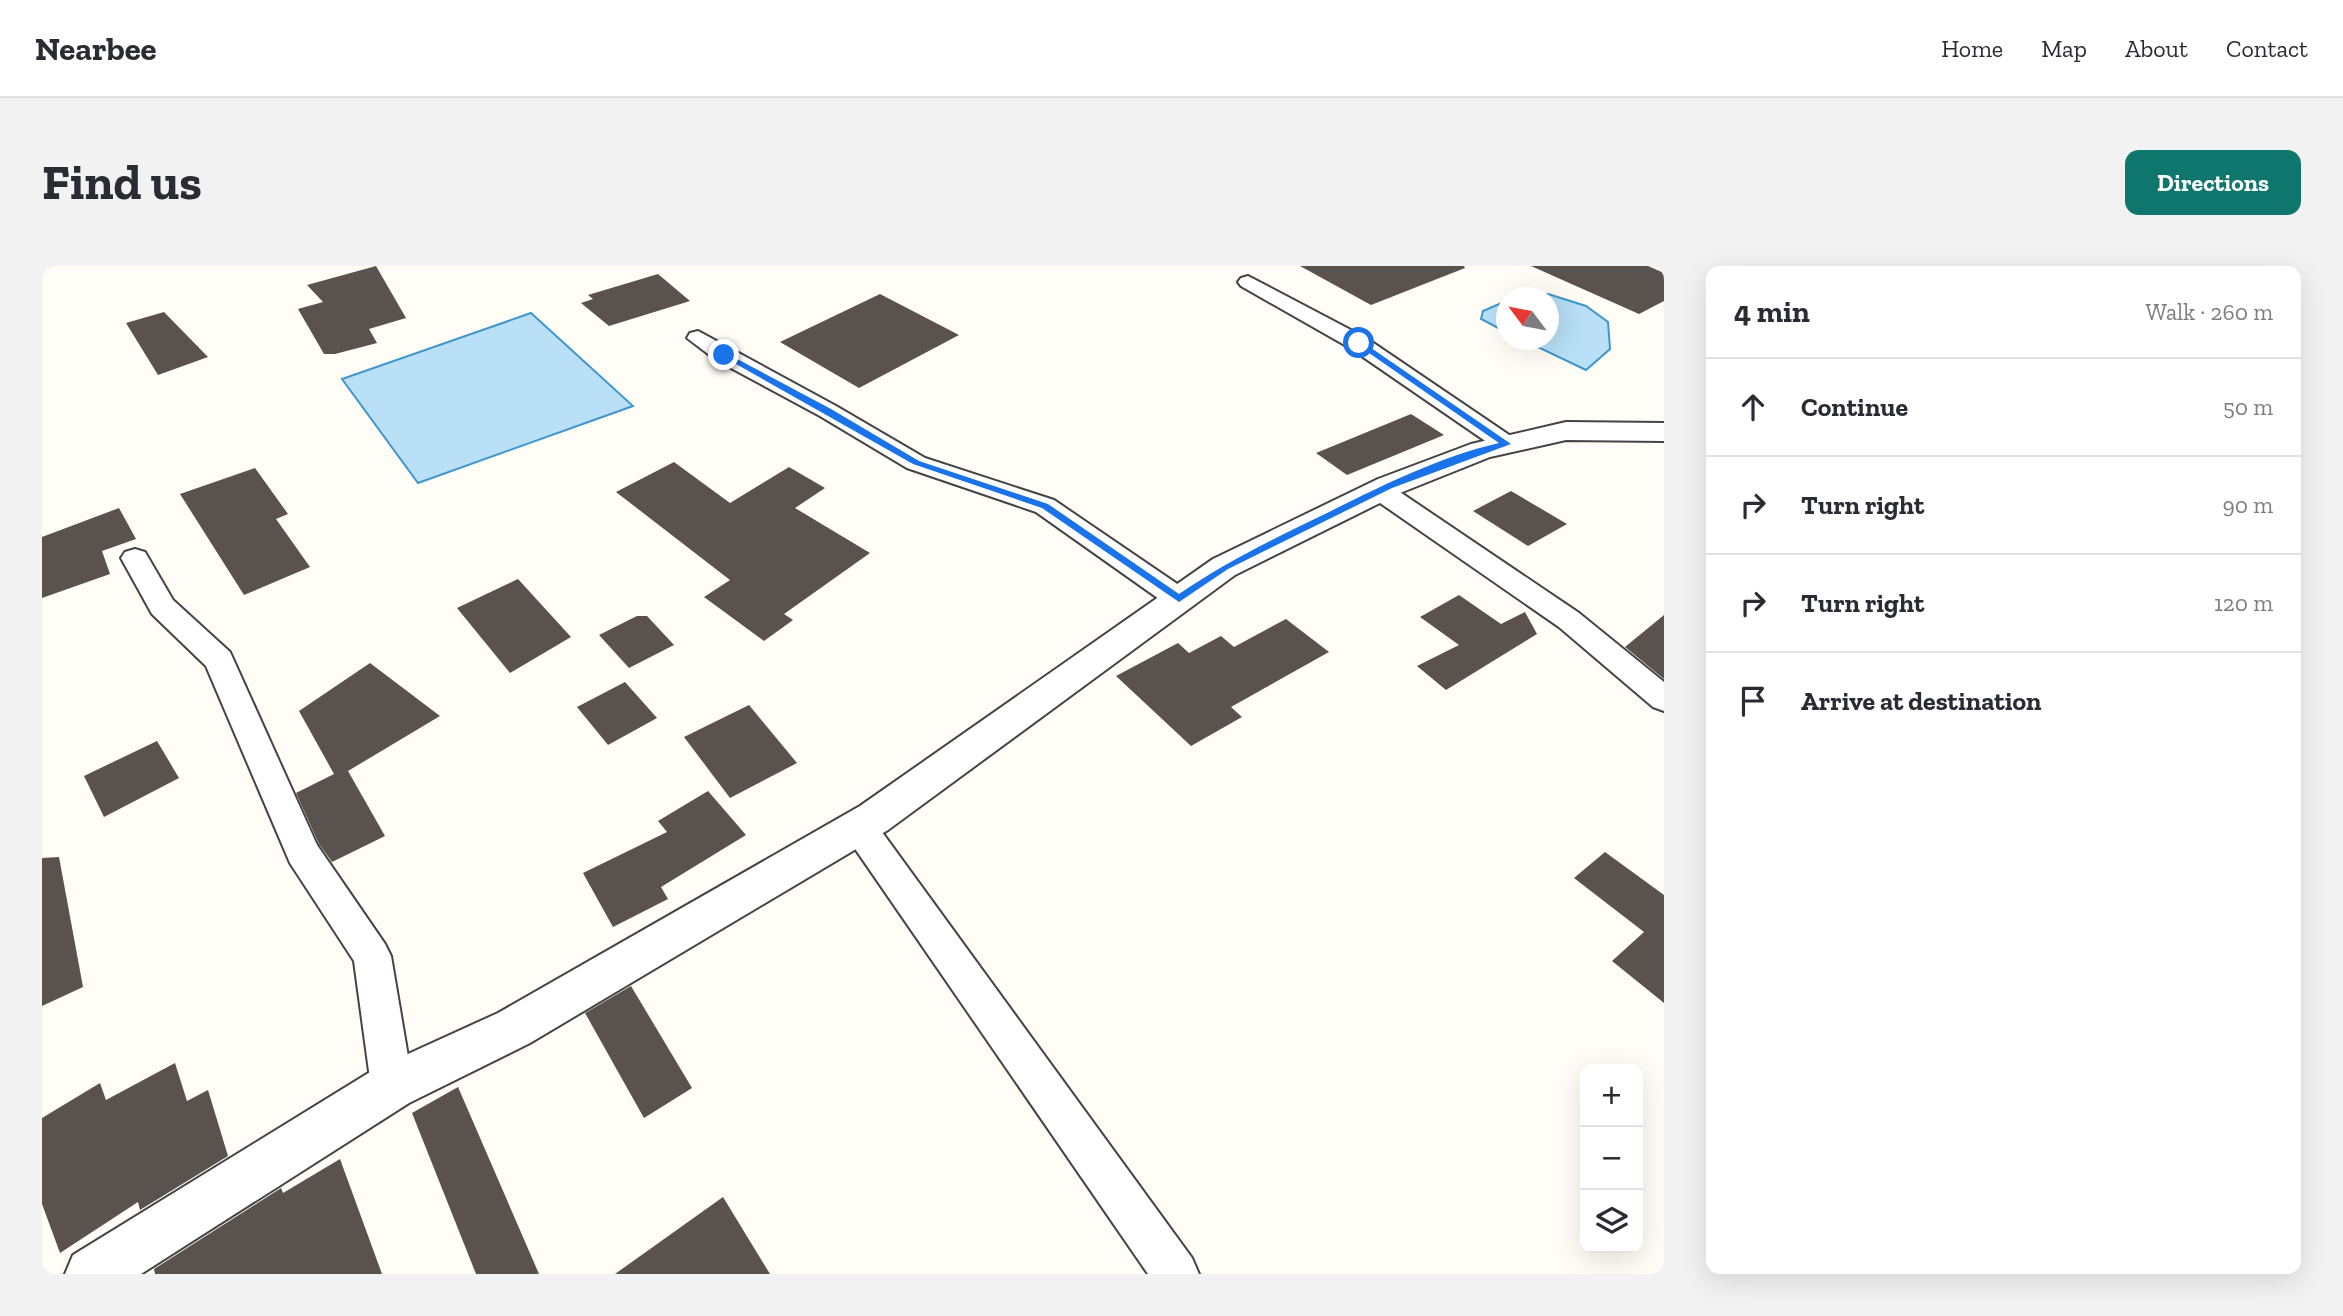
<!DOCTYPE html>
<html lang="en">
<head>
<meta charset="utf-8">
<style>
  body { margin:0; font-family:"Zilla Slab",serif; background:#f2f2f3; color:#2b2b33 }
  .controls { position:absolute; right:21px; bottom:21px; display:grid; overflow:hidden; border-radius:14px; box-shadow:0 7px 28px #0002 }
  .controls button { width:63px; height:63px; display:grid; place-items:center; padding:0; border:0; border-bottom:2px solid #e1e1e2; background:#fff; color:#2b2b33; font:35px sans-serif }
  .compass { position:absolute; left:1454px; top:21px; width:63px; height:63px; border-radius:50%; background:#fff; box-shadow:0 7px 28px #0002; rotate:302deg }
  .stop { position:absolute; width:21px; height:21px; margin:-16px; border:5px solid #1a73e8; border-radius:50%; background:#fff }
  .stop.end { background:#1a73e8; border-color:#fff; box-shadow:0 2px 7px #0008 }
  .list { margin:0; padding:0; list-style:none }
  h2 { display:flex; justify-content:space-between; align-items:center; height:91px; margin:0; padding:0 28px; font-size:30px }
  h2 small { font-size:23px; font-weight:400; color:#7c7c81 }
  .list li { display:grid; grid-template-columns:46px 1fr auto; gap:21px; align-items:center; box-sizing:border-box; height:98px; padding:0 28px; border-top:2px solid #e1e1e2 }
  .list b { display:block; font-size:26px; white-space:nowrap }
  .list em { font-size:23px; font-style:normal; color:#7c7c81 }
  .icon { flex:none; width:38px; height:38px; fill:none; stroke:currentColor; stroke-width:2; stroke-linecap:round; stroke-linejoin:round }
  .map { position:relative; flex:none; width:1622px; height:1008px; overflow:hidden; border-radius:14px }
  header { display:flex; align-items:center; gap:42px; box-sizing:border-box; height:98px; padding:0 35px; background:#fff; border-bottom:2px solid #e1e1e2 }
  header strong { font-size:33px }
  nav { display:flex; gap:38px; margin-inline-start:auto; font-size:24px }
  .intro { display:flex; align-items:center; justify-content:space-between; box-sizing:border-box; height:168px; padding:0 42px }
  h1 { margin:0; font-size:49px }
  .button { padding:18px 32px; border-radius:14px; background:#0f766e; color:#fff; font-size:24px; font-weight:700 }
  main { display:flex; gap:42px; padding:0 42px }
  aside { flex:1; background:#fff; border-radius:14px; box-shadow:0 7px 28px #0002 }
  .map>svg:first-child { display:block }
  .water { fill:#b9e0f7; stroke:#3f96cf; stroke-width:2 }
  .building { fill:#5a524d }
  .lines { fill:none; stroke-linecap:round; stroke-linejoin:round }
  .minor-casing { stroke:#444; stroke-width:4 }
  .tertiary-casing { stroke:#444; stroke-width:4 }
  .minor { fill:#fff; fill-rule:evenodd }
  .tertiary { fill:#fff; fill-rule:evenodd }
  .route { fill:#1a73e8 }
</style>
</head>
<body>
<header>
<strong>Nearbee</strong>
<nav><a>Home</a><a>Map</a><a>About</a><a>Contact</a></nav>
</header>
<div class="intro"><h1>Find us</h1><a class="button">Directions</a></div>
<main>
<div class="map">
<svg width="1622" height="1008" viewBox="0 0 1622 1008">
  <rect width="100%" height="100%" fill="#fffdf5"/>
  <g class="water">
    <path d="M1506,28L1544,40L1566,56L1568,83L1544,104L1481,74H1506V32L1472,31Z"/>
    <path d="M1464,35V66L1439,53L1441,45Z"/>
    <path d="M489,47L591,140L376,217L300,113Z"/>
  </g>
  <g class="building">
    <path d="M334,0L364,52L327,63L335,77L293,88H282L256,43L281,36L265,19Z"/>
    <path d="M1258,0H1422L1423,2L1329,39Z"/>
    <path d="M1489,0H1606L1622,7V35L1597,48Z"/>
    <path d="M616,8L648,35L567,60L539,37L551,33L546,29Z"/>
    <path d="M838,28L917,69L817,122L738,76Z"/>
    <path d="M122,46L166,91L116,109L84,57Z"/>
    <path d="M1369,148L1402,169L1305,209L1274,187Z"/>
    <path d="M632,196L688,237L747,201L783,222L753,242L828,287L742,348L751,354L722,375L662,331L688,314L574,226Z"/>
    <path d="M213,202L246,248L234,253L268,301L202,329L138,228Z"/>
    <path d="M1469,225L1525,258L1486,280L1431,245Z"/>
    <path d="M77,242L94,273L60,285L68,308L0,332V271Z"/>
    <path d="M476,313L529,371L468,407L415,342Z"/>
    <path d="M1417,329L1459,358L1483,346L1495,368L1404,424L1375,400L1417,379L1378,351Z"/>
    <path d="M1622,349V413L1583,381Z"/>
    <path d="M595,350H605L632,379L587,402L557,369Z"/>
    <path d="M1244,353L1287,386L1189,441L1200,451L1149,480L1074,410L1136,377L1147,387L1179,370L1192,381Z"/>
    <path d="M328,397L398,450L306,505L343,570L290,596L277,578L254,527L292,508L257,445Z"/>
    <path d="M583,416L615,452L566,479L535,441Z"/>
    <path d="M707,439L755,497L688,532L642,471Z"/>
    <path d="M115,475L137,512L62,551L42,510Z"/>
    <path d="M666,525L704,569L619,621L626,633L571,661L541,607L625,566L616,555Z"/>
    <path d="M1563,586L1622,629V737L1570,695L1602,666L1532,612Z"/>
    <path d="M17,591L41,721L0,740V592Z"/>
    <path d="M589,720L650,822L602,852L543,747Z"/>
    <path d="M133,797L145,835L166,824L186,890L98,944L96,936L18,987L0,938V852L58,817L64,834Z"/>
    <path d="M416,821L497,1008H434L370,847Z"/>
    <path d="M298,893L340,1008H113L112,1003L239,922L241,927Z"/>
    <path d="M681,931L728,1008H573Z"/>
  </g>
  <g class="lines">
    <defs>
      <g id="minor">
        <path d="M1206,10L1324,72L1473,173L1476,178L1473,183L1464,185L1455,183L1308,82L1199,20L1196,16L1199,12Z"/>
        <path d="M656,65L794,140L883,192L1012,234L1147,326L1151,333L1147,340L1137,343L1127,340L994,246L865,202L778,150L674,94L645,72L648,67Z"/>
        <path d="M1337,216L1346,218L1537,347L1622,416V445L1611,441L1517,361L1328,230L1324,224L1328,218Z"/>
        <path d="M93,283L103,286L131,334L188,386L275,579L343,678L349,690L371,820L365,834L350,840L335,834L329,820L312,695L248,597L164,400L110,348L79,292L83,286Z"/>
        <path d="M817,547L829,551L1150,992L1157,1008H1106L805,571L800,561L805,551Z"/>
      </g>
      <path id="tertiary" d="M1524,156L1622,157V175L1524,174L1448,191L1358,227L1193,309L846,564L488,777L367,837L99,1008H23L31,989L333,803L456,747L818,540L1171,293L1336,213L1429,178Z"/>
    </defs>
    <use href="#minor" class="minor-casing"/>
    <use href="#tertiary" class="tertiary-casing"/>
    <use href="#minor" class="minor"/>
    <use href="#tertiary" class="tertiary"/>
  </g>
  <path class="route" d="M1314,75H1319L1469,178L1350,222L1186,303L1137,336L1000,242L871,198L678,89L684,87L789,143L877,195L1006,238L1137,328C1185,295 1231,273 1283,248C1339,220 1397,191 1457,177L1314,78Z"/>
</svg>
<div class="controls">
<button>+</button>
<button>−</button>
<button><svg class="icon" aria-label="layers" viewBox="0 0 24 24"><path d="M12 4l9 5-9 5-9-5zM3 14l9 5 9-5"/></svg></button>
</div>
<svg class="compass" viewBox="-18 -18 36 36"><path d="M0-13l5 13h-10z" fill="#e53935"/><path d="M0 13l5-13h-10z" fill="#7c7c81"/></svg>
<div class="stop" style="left:1317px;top:77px"></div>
<div class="stop end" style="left:682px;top:89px"></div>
</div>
<aside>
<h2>4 min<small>Walk · 260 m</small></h2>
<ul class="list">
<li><svg class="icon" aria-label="ahead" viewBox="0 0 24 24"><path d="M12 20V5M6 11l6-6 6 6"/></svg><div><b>Continue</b></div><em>50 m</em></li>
<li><svg class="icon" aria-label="right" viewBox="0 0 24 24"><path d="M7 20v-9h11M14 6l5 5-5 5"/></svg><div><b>Turn right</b></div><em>90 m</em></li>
<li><svg class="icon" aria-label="right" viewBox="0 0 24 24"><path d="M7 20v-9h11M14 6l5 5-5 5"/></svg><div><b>Turn right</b></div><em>120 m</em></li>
<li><svg class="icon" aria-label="arrive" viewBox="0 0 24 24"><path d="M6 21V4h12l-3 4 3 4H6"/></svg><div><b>Arrive at destination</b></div></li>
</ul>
</aside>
</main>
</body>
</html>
